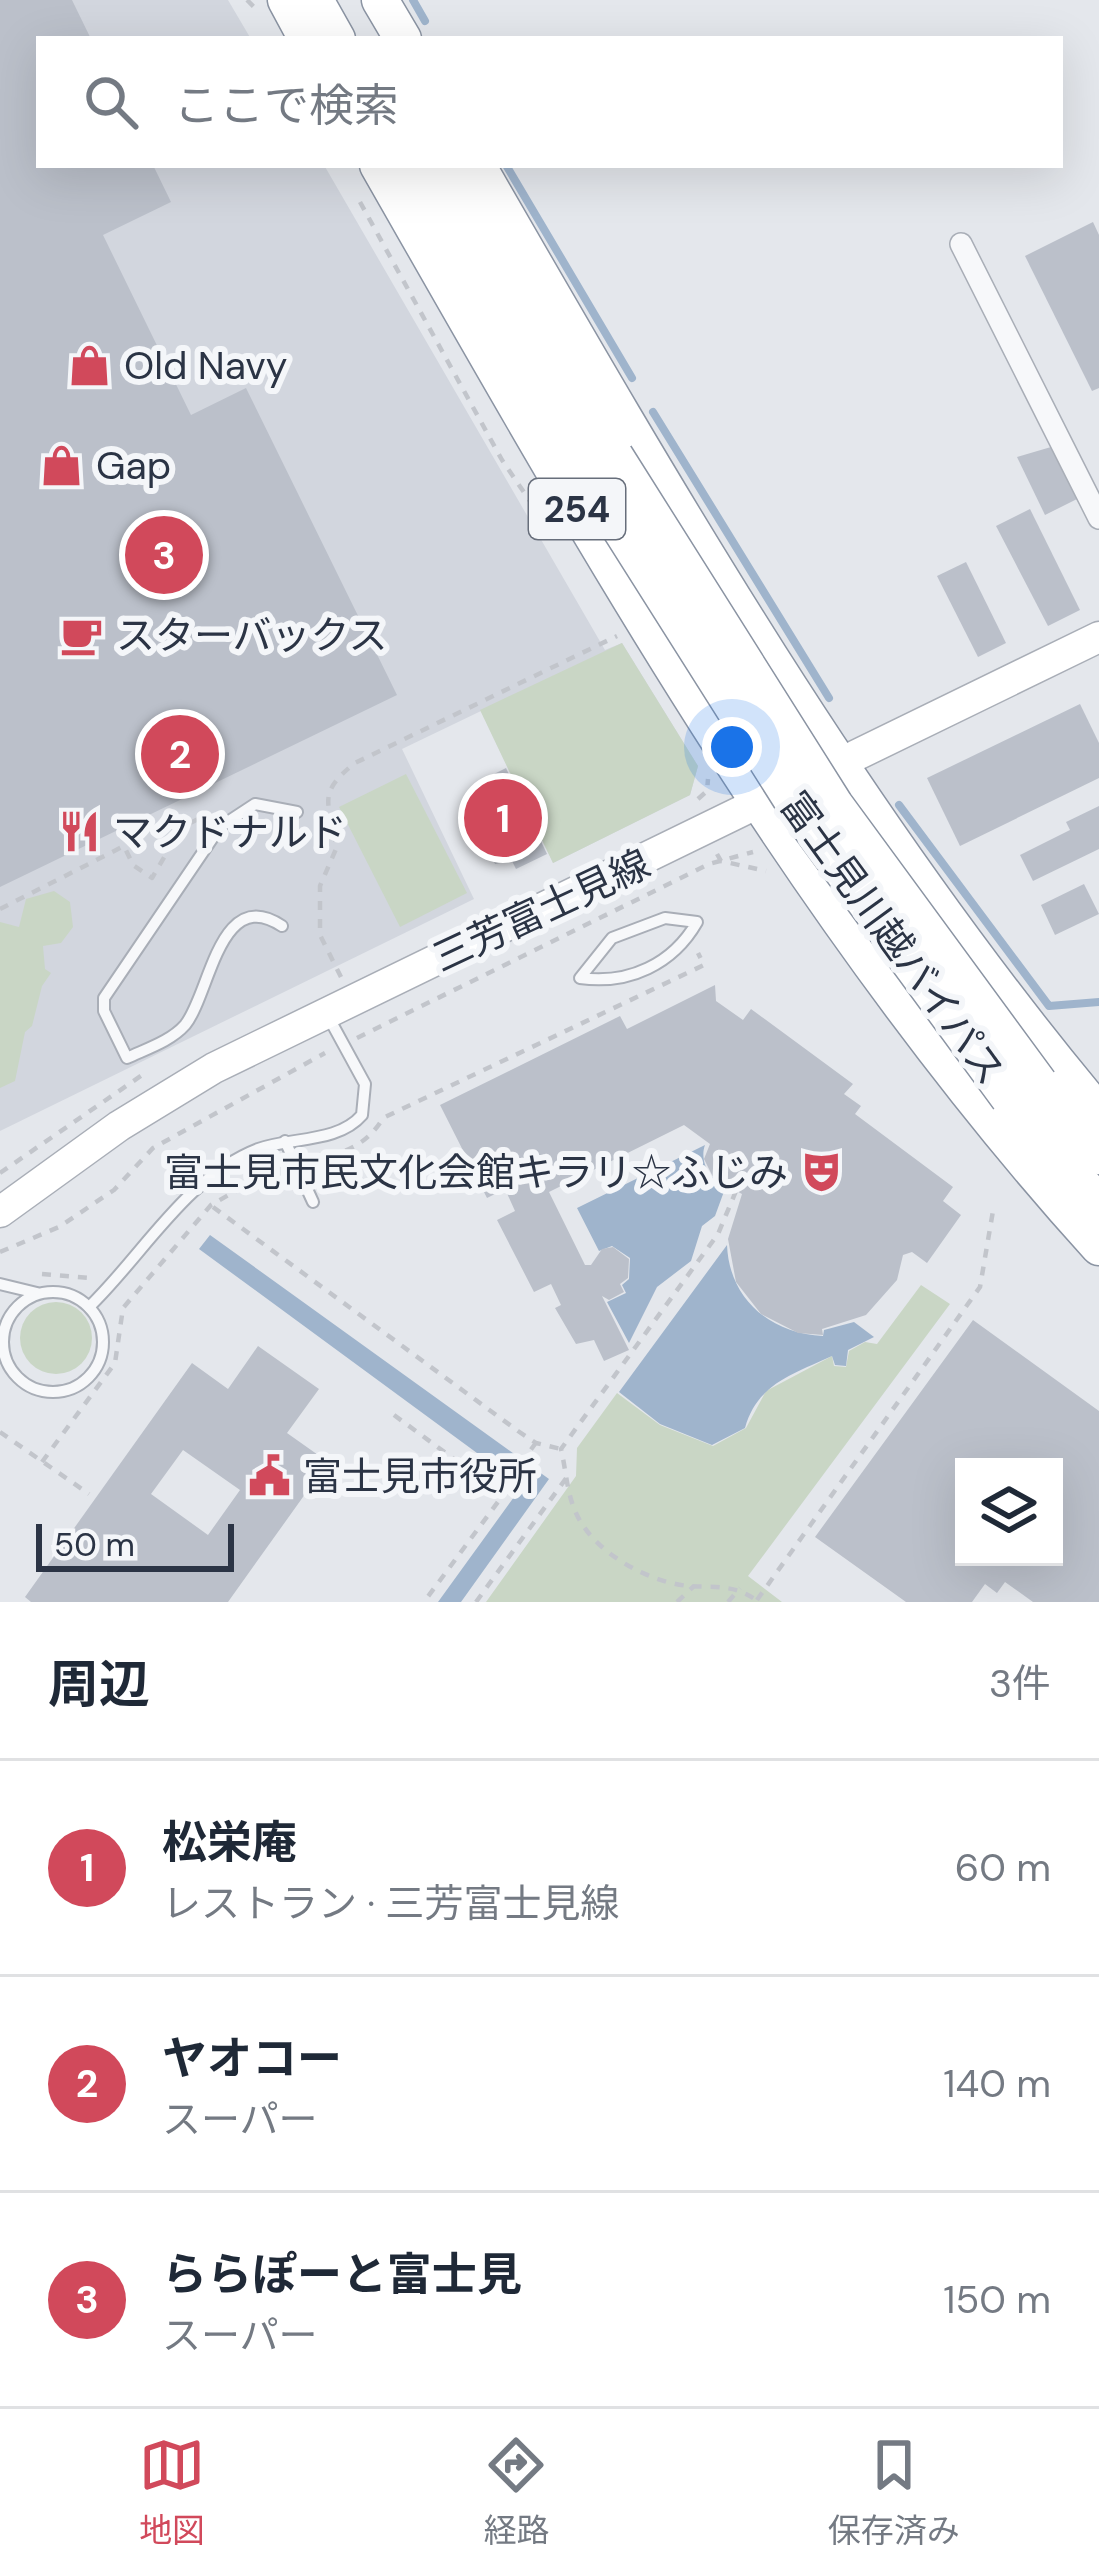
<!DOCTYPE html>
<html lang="ja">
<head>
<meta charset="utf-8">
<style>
  body { margin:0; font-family:"DM Sans","Noto Sans JP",sans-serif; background:#f6f6f7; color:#1f2937 }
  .controls { position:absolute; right:36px; bottom:36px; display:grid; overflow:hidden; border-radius:0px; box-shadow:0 12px 48px #0002 }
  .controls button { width:108px; height:108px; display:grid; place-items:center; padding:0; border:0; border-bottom:3px solid #e0e1e3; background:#fff; color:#1f2937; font:60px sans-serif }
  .scale { position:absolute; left:36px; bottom:30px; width:198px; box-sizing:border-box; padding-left:12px; border:6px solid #2b3445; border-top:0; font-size:33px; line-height:42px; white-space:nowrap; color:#2b3445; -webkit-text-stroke:9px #f4f6f9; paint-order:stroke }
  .you { position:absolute; left:732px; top:747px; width:42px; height:42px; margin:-30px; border:9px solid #fff; border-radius:50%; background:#1a73e8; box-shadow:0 0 0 18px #1a73e833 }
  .badge { display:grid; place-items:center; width:78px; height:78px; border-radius:50%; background:#d1495b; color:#fff; font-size:39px; font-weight:700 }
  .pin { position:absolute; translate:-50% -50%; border:6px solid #fff; box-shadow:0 3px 12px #0006 }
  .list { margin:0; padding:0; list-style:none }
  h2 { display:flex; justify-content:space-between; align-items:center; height:156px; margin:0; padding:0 48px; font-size:51px }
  h2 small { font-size:39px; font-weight:400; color:#747a83 }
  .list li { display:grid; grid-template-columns:78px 1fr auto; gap:36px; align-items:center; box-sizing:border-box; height:216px; padding:0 48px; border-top:3px solid #e0e1e3 }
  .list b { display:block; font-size:45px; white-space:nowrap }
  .list p { margin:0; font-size:39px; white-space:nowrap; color:#747a83 }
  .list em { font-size:39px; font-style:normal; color:#747a83 }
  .icon { flex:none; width:66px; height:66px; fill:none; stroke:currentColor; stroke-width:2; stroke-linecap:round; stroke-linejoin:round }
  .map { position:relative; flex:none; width:1099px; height:1602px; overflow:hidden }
  .search { position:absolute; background:#fff; box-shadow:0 12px 48px #0002; left:36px; right:36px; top:36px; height:132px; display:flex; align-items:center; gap:30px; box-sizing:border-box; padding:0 42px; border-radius:0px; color:#747a83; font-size:45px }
  .sheet { height:804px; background:#fff }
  nav { display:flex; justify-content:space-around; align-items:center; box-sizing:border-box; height:168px; border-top:3px solid #e0e1e3; background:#fff; font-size:33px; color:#747a83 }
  nav a { display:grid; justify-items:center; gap:6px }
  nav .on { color:#d1495b }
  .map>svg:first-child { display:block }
  .built { fill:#d2d6de }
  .green { fill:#c9d6c5 }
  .water { fill:#9fb4cc }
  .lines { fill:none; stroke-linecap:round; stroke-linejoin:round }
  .stream { stroke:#9fb4cc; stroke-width:8 }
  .building { fill:#bbc0ca; fill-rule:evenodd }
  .service-casing { stroke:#a9aeb7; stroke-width:14 }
  .minor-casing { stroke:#a9aeb7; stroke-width:24 }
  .secondary-casing { stroke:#a9aeb7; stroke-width:33 }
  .trunk-casing { stroke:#8b94a3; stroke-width:39 }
  .path { stroke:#c2c5cb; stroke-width:4.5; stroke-dasharray:9 9; stroke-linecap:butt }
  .service { stroke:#f7f8fa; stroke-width:10 }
  .minor { stroke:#f7f8fa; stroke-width:21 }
  .secondary { stroke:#fff; stroke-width:30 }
  .trunk { stroke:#fff; stroke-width:36 }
  .trunk-bridge-casing { stroke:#8b94a3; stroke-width:39; stroke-linecap:butt }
  .trunk-bridge { stroke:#fff; stroke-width:36 }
  .labels { text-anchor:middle; stroke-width:12; stroke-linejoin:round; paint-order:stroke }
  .shield { fill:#f4f6f9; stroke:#676e7b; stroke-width:3 }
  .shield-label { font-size:36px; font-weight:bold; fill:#2b3445 }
  .poi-label { font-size:39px; fill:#2b3445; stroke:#f4f6f9; text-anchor:start }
  .street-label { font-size:39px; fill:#2b3445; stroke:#f4f6f9 }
</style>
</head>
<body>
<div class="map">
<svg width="1099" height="1602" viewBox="0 0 1099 1602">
  <rect width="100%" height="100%" fill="#e4e7ec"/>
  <path class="built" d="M0,0H228L251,39H39V165H324L605,650L622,643L698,766L690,795L553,863L481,711L402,749L474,899L0,1131Z"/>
  <g class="green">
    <path d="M622,643L698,766L690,795L553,863L480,710Z"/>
    <path d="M406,774L467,893L400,927L339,807Z"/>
    <path d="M54,891L70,902L73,927L61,943L43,946L45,969L51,973L42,986L32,1026L25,1032L15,1081L0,1088V922L19,927L26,899Z"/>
    <path d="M921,1285L950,1304L748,1576L782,1602H486L576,1476L577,1448L617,1393L660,1425L713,1446L746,1428L766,1391L832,1356L834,1366L846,1367L849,1351L865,1342L877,1344Z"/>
    <circle cx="56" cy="1338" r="36"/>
  </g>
  <g class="water">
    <path d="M705,1145C699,1161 710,1181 726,1186L715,1216L702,1226L691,1261L657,1287L629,1343L607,1302L626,1293L622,1285L629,1279L630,1258L612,1246L599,1251L577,1208Z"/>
    <path d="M210,1235L549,1479L461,1602H438L522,1486L199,1249Z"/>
    <path d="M727,1245C729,1299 771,1334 823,1336L824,1330L854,1322L874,1337L848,1350L846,1366L835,1365L832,1356C793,1374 757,1384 745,1428L712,1445L660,1424L619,1392Z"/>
  </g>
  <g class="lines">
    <g class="stream">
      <path d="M413,0L425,21"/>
      <path d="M506,165L632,378"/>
      <path d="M653,412L829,698"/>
      <path d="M899,805L1049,1006L1099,1002"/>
    </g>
  </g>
  <g class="building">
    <path d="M0,0H72L91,39H39V165H153L171,202L103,235L191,415L246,388L397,695L0,887Z"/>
    <path d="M1093,222L1099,235V388L1092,391L1025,256Z"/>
    <path d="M1051,447L1077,499L1045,515L1017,457Z"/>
    <path d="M1030,509L1080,610L1048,626L996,526Z"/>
    <path d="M966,562L1006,643L978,657L937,576Z"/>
    <path d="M1080,704L1099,743V778L960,846L927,778Z"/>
    <path d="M506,768L547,854L516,869L512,861L495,864L473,810L493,801L482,780Z"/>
    <path d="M1099,806V849L1033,881L1020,855L1070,830L1066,822Z"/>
    <path d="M1084,884L1099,914L1055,935L1041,905Z"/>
    <path d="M715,985L716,1001L743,1020L751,1009L853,1084L844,1094L861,1106L855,1114L953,1187L943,1201L961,1215L927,1263L912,1252L903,1255L897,1280L866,1315L822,1329L823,1335L798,1333L761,1314L736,1282L728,1239L742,1194L714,1179L704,1159L710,1144L684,1125L549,1192L585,1265H591L602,1249L613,1247L629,1259L628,1278L620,1284L624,1292L609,1300L602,1296L629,1350L604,1361L594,1340L576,1344L555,1308L561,1305L551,1284L534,1292L497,1220L515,1211L505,1189L487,1198L440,1105L620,1016L627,1029Z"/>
    <path d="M973,1320L1099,1411V1602H1033L1005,1582L997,1593L985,1584L972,1602H906L815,1537ZM964,1467H1054V1557H964Z"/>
    <path d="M258,1346L319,1389L287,1433L328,1462L228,1602H31L25,1597L192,1363L228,1389ZM183,1450L240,1490L208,1535L151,1494Z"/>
  </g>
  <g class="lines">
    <defs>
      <g id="service">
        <path d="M665,918L697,922C673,964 629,985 580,978L612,938Z"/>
        <path d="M282,926C219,884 210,995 185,1025C171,1041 146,1049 127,1058L104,1011V998L220,827L255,804L297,812"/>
        <path d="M285,1141L313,1202"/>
        <path d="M0,1284L37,1293"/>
        <circle cx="53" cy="1342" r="50"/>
        <path d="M89,1307C143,1255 186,1177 258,1149C291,1137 338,1143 362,1115L365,1084L329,1018"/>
      </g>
      <path id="minor" d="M961,244L1099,518"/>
      <path id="secondary" d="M0,1212L119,1126L214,1068L1099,637"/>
      <g id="trunk">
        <path d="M286,0L307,39"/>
        <path d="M315,0L337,39"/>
        <path d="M380,0L403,39"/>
        <path d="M378,165C592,540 807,925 1099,1247"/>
        <path d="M409,165L585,473"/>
        <path d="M448,165L615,456"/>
        <path d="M477,165C666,493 855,822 1099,1113"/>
        <path d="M1039,1083L1099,1156"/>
        <path d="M1009,1098L1099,1204"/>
      </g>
    </defs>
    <use href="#service" class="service-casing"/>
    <use href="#minor" class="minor-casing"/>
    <use href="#secondary" class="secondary-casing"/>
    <use href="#trunk" class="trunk-casing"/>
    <g class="path">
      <path d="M247,0L257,10"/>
      <path d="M360,202L502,460L553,535"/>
      <path d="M698,799L707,791L708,779"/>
      <path d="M717,854L721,861L766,871"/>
      <path d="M0,909L124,846L133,865L152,878L182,827L202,817"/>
      <path d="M341,977L320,935V886L336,849C333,805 312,797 355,763L617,636"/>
      <path d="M357,1038L709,864L753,852"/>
      <path d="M311,1161C342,1153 366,1147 383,1118L704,965L698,953"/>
      <path d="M0,1173L148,1071"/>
      <path d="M736,1191L718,1234L561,1449C566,1470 567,1494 576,1513C594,1553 648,1582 689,1586C718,1588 735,1584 759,1602"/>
      <path d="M213,1207L518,1431L536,1443L561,1449"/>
      <path d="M0,1252L59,1227L114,1190L153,1148L325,1053"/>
      <path d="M42,1274L90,1278"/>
      <path d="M394,1415L503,1495L424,1602"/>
      <path d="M0,1432L89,1494"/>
      <path d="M42,1462L115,1363L123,1308L211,1205L276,1168"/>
      <path d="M499,1493L535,1444"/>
      <path d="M757,1600L980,1287L994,1205"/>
      <path d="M476,1602L567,1477"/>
      <path d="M677,1602L694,1586"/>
      <path d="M728,1602L740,1588"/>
    </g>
    <use href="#service" class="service"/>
    <use href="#minor" class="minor"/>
    <use href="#secondary" class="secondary"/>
    <use href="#trunk" class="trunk"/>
    <defs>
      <g id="trunk-bridge">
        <path d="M615,456L835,805L1039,1083"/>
        <path d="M585,473L800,813L1009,1098"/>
      </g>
    </defs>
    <use href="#trunk-bridge" class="trunk-bridge-casing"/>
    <use href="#trunk-bridge" class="trunk-bridge"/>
  </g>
  <defs>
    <symbol id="shop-bare" viewBox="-9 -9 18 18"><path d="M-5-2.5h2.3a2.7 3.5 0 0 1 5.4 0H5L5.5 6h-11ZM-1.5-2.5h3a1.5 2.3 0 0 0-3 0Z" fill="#d1495b" stroke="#f4f6f9" stroke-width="2.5" paint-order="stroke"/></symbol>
    <symbol id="cafe-bare" viewBox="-9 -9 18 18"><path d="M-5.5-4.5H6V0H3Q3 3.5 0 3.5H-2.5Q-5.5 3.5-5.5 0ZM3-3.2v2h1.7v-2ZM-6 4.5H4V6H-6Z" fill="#d1495b" stroke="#f4f6f9" stroke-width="2.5" paint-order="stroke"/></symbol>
    <symbol id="restaurant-bare" viewBox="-9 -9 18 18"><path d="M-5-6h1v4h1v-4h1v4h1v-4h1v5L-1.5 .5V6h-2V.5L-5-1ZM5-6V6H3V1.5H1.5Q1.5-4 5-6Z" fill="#d1495b" stroke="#f4f6f9" stroke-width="2.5" paint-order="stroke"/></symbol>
    <symbol id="theatre-bare" viewBox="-9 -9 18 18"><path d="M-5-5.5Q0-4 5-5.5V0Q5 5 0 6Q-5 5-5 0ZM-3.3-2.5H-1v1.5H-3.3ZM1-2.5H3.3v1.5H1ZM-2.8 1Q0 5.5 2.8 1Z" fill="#d1495b" stroke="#f4f6f9" stroke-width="2.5" paint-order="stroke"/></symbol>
    <symbol id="civic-bare" viewBox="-9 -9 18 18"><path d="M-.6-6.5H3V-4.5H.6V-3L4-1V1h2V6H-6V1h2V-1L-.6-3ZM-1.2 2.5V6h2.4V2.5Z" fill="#d1495b" stroke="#f4f6f9" stroke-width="2.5" paint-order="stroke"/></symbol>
  </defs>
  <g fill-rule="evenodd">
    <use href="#shop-bare" x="60" y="336" width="59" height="59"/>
    <use href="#shop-bare" x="32" y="436" width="59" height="59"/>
    <use href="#cafe-bare" x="52" y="606" width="59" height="59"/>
    <use href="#restaurant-bare" x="50" y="802" width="59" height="59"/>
    <use href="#theatre-bare" x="792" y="1142" width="59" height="59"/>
    <use href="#civic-bare" x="240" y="1446" width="59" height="59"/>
  </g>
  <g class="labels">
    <rect class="shield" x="529" y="479" width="96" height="60" rx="9"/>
    <g class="shield-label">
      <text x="577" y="522">254</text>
    </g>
    <g class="poi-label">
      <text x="124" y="379">Old Navy</text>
      <text x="96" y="479">Gap</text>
      <text x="116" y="649">スターバックス</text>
      <text x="113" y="846">マクドナルド</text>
      <text x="788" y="1186" text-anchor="end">富士見市民文化会館キラリ☆ふじみ</text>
      <text x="303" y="1490">富士見市役所</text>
    </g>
    <g class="street-label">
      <text transform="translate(541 910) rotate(-25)" y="14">三芳富士見線</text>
      <text transform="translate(893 938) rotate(54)" y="14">富士見川越バイパス</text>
    </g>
  </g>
</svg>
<div class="controls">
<button><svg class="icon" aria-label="layers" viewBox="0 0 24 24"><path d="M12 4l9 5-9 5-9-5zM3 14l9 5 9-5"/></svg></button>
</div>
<div class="scale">50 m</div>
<div class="you"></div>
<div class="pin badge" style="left:503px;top:818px">1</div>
<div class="pin badge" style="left:180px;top:754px">2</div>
<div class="pin badge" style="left:164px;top:555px">3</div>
<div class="search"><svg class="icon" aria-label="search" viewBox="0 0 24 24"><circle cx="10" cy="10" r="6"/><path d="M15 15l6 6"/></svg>ここで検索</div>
</div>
<section class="sheet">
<h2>周辺<small>3件</small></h2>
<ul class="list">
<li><span class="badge">1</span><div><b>松栄庵</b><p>レストラン · 三芳富士見線</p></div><em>60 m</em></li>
<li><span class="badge">2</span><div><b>ヤオコー</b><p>スーパー</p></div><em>140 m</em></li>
<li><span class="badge">3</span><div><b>ららぽーと富士見</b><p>スーパー</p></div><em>150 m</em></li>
</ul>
</section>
<nav>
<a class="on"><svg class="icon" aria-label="map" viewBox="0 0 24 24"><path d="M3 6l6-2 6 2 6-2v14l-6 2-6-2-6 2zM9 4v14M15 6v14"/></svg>地図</a>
<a><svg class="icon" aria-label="directions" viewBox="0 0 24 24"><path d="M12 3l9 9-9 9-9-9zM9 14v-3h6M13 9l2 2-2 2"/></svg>経路</a>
<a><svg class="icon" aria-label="saved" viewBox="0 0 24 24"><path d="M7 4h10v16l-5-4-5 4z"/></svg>保存済み</a>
</nav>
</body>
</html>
